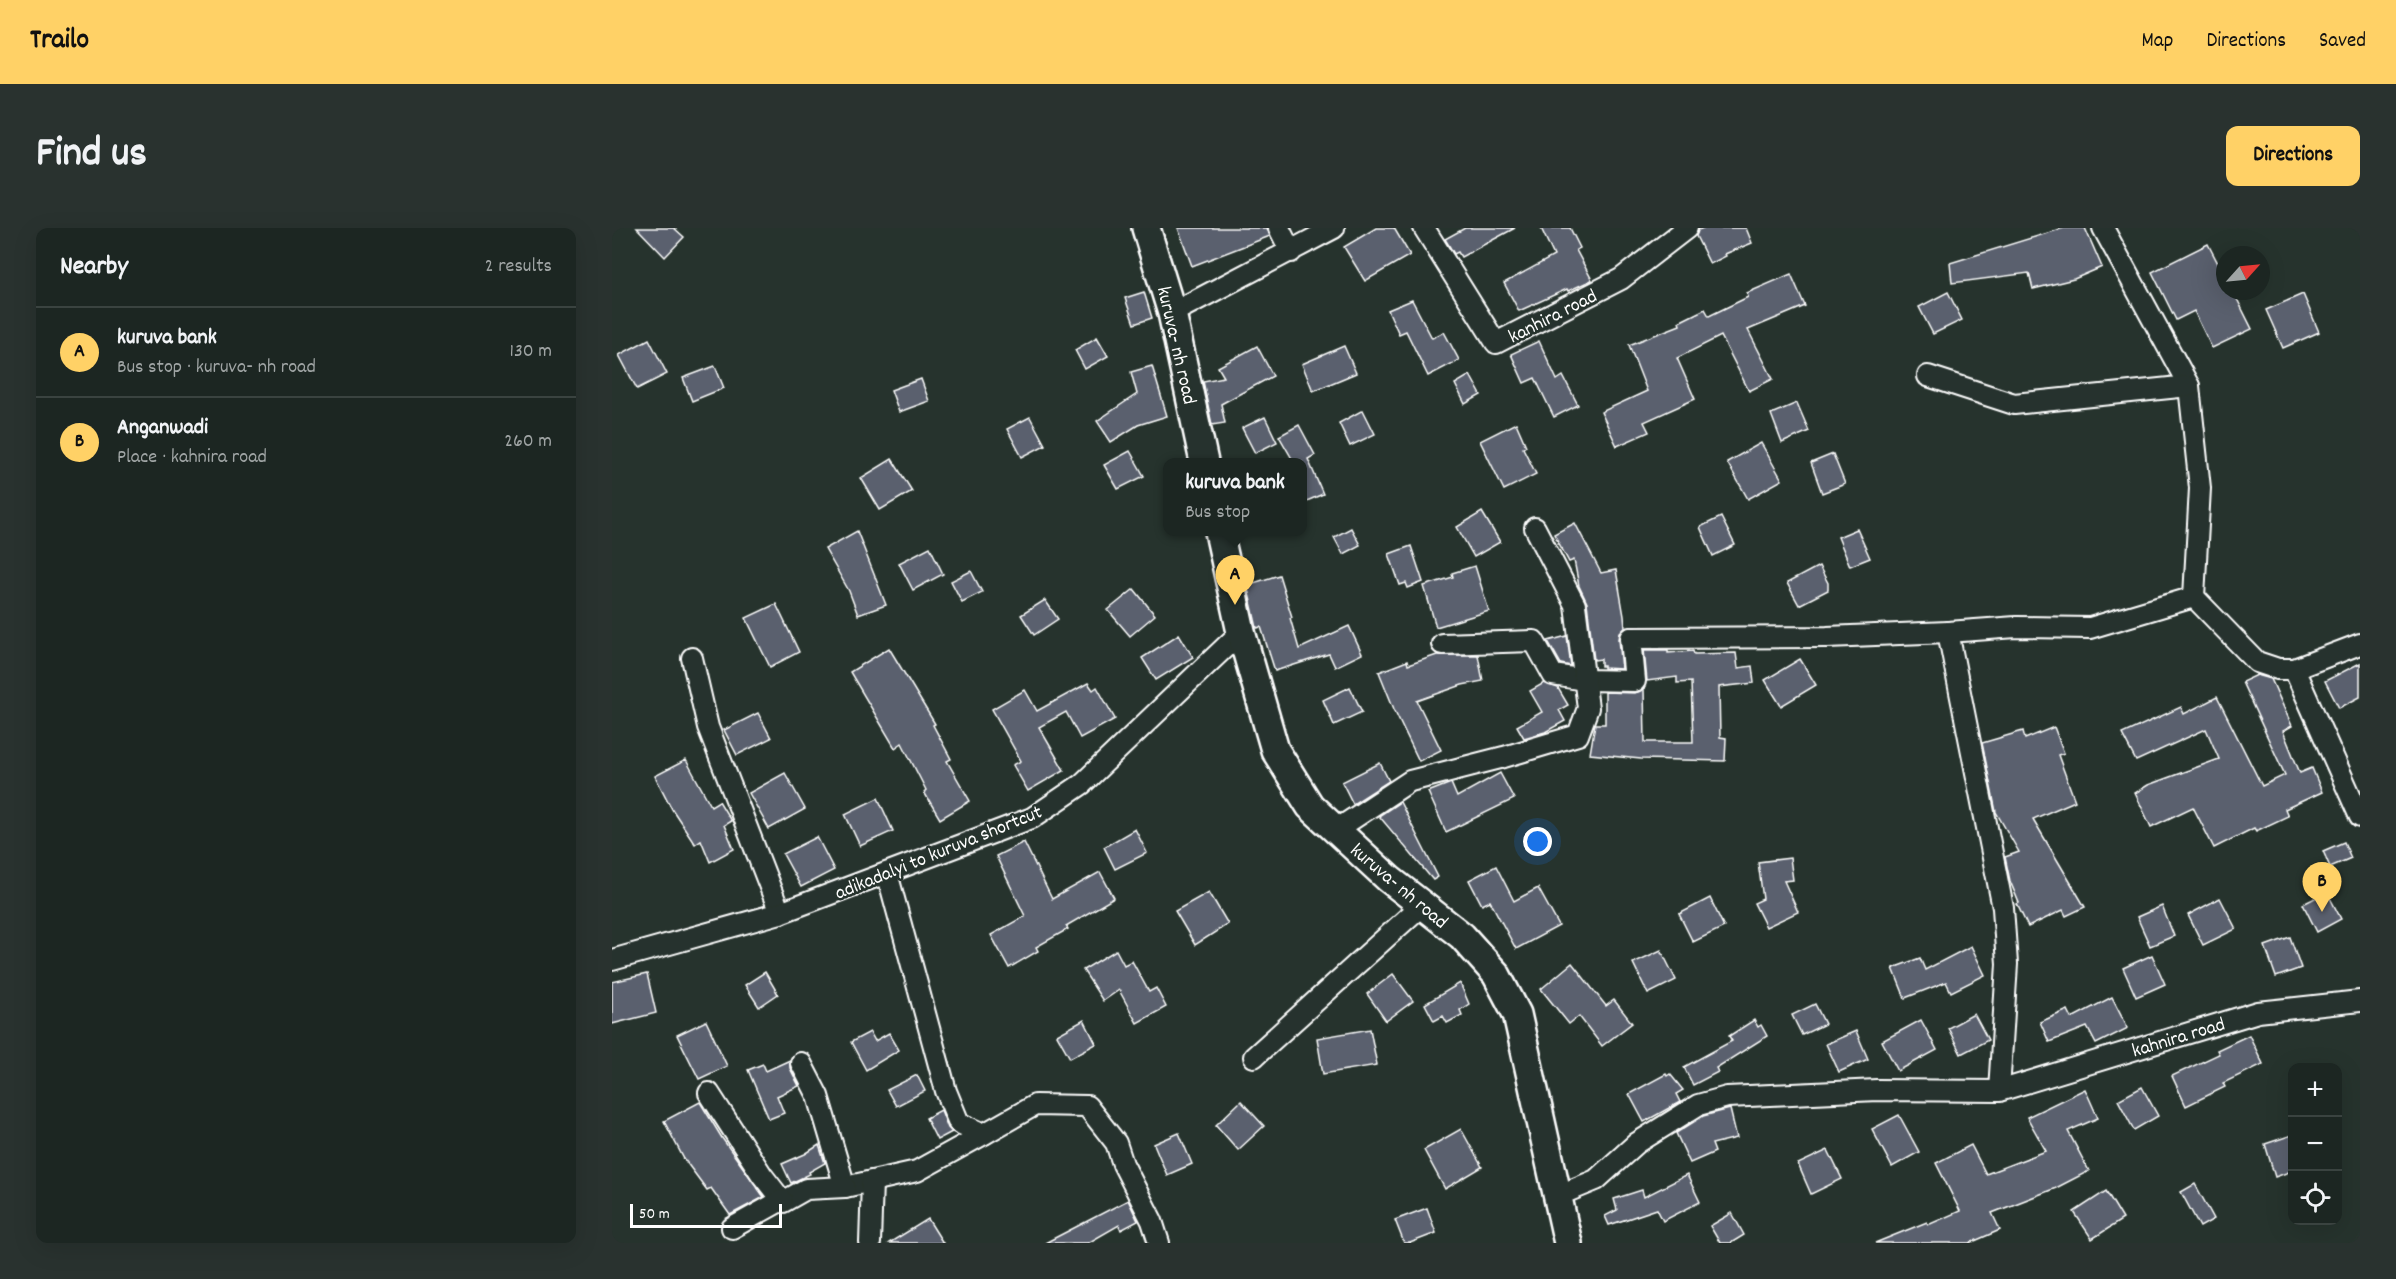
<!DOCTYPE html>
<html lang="en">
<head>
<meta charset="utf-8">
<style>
  body { margin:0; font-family:Dekko,sans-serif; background:#29322f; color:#f1f3f6 }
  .controls { position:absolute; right:18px; bottom:18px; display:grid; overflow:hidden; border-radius:12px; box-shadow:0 6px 24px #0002 }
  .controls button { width:54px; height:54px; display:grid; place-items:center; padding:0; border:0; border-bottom:2px solid #3a4340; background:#1c2622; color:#f1f3f6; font:30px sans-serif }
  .compass { position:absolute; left:1604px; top:18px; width:54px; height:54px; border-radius:50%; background:#1c2622; box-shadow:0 6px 24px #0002; rotate:63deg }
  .scale { position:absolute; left:18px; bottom:15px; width:152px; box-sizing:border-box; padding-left:6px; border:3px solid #fff; border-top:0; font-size:16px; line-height:21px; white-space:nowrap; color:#fff; -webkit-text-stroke:4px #26332d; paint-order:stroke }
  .you { position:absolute; left:926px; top:614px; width:21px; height:21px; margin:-15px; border:4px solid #fff; border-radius:50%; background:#1a73e8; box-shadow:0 0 0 9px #1a73e833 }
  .badge { display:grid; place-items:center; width:39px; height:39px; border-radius:50%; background:#ffd166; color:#111; font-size:20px; font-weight:700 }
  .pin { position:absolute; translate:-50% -50px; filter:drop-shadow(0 2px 3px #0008) }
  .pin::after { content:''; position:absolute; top:32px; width:21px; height:18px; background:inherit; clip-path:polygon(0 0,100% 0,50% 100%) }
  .popup { position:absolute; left:551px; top:230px; width:144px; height:78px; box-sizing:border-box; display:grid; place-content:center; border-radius:12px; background:#1c2622; filter:drop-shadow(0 2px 4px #0005); font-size:20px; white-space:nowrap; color:#a0a5a5 }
  .popup b { font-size:22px; color:#f1f3f6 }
  .popup::after { content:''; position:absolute; left:50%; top:100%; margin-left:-12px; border:12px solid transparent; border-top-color:#1c2622 }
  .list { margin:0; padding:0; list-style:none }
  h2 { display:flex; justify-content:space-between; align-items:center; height:78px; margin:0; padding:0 24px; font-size:26px }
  h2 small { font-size:20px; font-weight:400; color:#a0a5a5 }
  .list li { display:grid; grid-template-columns:39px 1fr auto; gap:18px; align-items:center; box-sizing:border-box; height:90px; padding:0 24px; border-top:2px solid #3a4340 }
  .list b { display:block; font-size:22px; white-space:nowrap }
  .list p { margin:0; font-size:20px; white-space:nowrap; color:#a0a5a5 }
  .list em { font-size:20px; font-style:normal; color:#a0a5a5 }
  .icon { flex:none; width:33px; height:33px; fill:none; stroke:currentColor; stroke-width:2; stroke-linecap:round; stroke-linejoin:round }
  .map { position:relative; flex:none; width:1748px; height:1015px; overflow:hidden; border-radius:12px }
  header { display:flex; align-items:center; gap:36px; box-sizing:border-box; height:84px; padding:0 30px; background:#ffd166; color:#111 }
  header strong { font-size:28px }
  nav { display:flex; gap:33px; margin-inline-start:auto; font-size:21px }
  .intro { display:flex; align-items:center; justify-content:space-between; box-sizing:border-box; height:144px; padding:0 36px }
  h1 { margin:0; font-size:42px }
  .button { padding:15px 27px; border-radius:12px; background:#ffd166; color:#111; font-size:21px; font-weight:700 }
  main { display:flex; gap:36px; padding:0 36px }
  aside { flex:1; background:#1c2622; border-radius:12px; box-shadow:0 6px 24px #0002 }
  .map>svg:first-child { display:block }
  .building { fill:#5a616e; stroke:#fff; stroke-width:1.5 }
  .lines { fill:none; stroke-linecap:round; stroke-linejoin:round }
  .minor-casing { stroke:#fff; stroke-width:24 }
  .secondary-casing { stroke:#fff; stroke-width:32 }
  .minor { stroke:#26332d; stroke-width:20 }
  .secondary { stroke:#26332d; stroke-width:27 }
  .labels { text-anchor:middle; stroke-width:5; stroke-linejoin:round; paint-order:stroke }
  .street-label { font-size:20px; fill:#fff; stroke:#26332d }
</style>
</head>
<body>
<header>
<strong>Trailo</strong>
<nav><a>Map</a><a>Directions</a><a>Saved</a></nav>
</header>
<div class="intro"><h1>Find us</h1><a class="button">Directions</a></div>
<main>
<aside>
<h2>Nearby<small>2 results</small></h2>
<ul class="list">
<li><span class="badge">A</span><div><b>kuruva bank</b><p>Bus stop · kuruva- nh road</p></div><em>130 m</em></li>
<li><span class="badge">B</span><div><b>Anganwadi</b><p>Place · kahnira road</p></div><em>260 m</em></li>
</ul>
</aside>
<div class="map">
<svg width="1748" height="1015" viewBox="0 0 1748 1015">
  <rect width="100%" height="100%" fill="#26332d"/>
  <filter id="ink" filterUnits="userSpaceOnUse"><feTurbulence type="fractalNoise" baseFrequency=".0167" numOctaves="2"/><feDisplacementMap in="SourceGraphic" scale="12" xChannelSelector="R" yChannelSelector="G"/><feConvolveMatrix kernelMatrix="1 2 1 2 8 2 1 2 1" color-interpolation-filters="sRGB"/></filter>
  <g filter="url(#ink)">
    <g class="building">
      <path d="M25,0H62L72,9L53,29Z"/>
      <path d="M566,0H655L658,8L580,38Z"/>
      <path d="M764,0H782L798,27L753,53L732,19Z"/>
      <path d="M853,0H903L849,29L846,24L842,26L833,11Z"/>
      <path d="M929,0H958L968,20L964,22L980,52L956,63L955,61L907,83L892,55L942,28Z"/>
      <path d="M1091,0H1134L1140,15L1113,26L1114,28L1098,36L1084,8L1086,2Z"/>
      <path d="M1452,0H1473L1490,39L1462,51L1421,61L1417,45L1340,55L1338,35Z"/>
      <path d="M1596,16L1613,49V63H1620L1624,69L1640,101L1600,120L1582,83L1564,92L1540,44Z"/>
      <path d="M1179,46L1193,78L1136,102L1161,151L1137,163L1109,108L1065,130L1083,171L1032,194L1037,204L1005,218L989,184L1035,163L1017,117L1068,97L1067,94L1093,81L1097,88L1136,69L1135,65Z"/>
      <path d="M532,64L540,90L522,96L513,70Z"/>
      <path d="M1336,64L1350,92L1321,106L1307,79Z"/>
      <path d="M1691,66L1707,104L1671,120L1654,82Z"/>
      <path d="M800,72L820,110L832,104L847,132L816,148L794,103L787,106L776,82Z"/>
      <path d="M485,109L496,128L473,141L463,122Z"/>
      <path d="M37,111L55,146L25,161L7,127Z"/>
      <path d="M927,113L945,152L951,148L966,177L942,189L923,150L912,155L899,126Z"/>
      <path d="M645,118L661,148L609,176L613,195L600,197L591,153L612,149L606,139Z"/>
      <path d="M732,118L744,145L701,163L690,136Z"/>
      <path d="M103,138L112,160L80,173L71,150Z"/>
      <path d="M540,138L555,188L526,197L499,214L485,193L525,166L519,144Z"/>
      <path d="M858,147L869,167L853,176L843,156Z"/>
      <path d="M309,151L317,173L287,184L279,162Z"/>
      <path d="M1185,175L1197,203L1170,215L1159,186Z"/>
      <path d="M751,182L763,206L738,218L727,195Z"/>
      <path d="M418,189L433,217L410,229L395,201Z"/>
      <path d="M653,189L665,214L643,225L630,200Z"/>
      <path d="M904,195L914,218L911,220L924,246L892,262L868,213Z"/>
      <path d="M687,197L703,227L696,231L711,266L690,275V234H682L667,208Z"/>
      <path d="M1149,215L1170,252L1136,271L1115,234Z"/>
      <path d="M518,223L532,248L506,261L492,237Z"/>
      <path d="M1221,226L1233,256L1210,265L1199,235Z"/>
      <path d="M280,231L300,263L268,282L249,250Z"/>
      <path d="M870,284L888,314L862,329L845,299Z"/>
      <path d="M1109,289L1123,317L1101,328L1088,299Z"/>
      <path d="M963,295L989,345L1004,342L1012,388L1013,400L1008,405L1007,411L1010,441L992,440V438H989V431L982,432L975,375L967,358L962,332L957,334L942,306Z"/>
      <path d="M739,300L748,317L731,326L722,309Z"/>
      <path d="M1245,301L1258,330L1238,338L1226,309Z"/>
      <path d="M245,303L274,377L246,387L237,363L213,321Z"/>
      <path d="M799,318L811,354L796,360L794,355L788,357L777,326Z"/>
      <path d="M318,319L331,346L301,362L287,335Z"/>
      <path d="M863,338L877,383L824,399L812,358L841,349L840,345Z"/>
      <path d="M1207,338L1216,355V362L1187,377L1175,355Z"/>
      <path d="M359,343L370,364L350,374L339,353Z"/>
      <path d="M667,347L680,389L678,390L687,421L737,398L750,426L723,439L717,426L663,443L649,399L645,400L635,357Z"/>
      <path d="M522,361L543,387L518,408L496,382Z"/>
      <path d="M433,372L446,391L422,407L409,387Z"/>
      <path d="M164,376L187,424L158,439L134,390Z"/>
      <path d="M567,406L581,429L544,452L530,430Z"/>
      <path d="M955,408L959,438L949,436L936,413Z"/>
      <path d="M277,420L323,496L321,497L339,531L335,533L358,573L328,591L312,564L314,562L290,515L283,520L238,444Z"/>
      <path d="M1032,422H1056V425L1081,423L1082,426L1124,425L1126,440L1140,438L1142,455L1107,459L1108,509L1114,510L1113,533L1029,531L978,526L983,496H993V464L1023,465L1032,461L1033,514H1081L1079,454L1065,455V449L1035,453Z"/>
      <path d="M825,427H866L871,453L850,457L805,473L829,522L807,533L782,481L767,444L795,433L796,437Z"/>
      <path d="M1188,431L1204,457L1169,478L1153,452Z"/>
      <path d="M1748,435V469L1727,480L1713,453Z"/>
      <path d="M1645,447L1659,451L1680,498L1671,503L1688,545L1700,540L1710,564L1673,581L1676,588L1644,603L1642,600L1602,620L1581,579L1539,599L1523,565L1536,557L1607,531L1594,501L1524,533L1510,506L1569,479L1572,486L1605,469L1650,558L1673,547L1630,454Z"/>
      <path d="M476,455L481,462L485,459L503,491L468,510L454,484L427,499L452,542L416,563L401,537L409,533L380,481L413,462L425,483Z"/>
      <path d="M932,455L946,460L956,477L947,482L953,493L933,504L912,510L905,498L930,484L918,463Z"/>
      <path d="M738,459L750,484L722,497L711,472Z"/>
      <path d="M146,485L159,510L125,527L112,502Z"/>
      <path d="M1442,499L1452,525L1446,527L1463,573L1421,591L1473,679L1454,688L1451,682L1416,699L1405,676L1407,675L1398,653L1393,629L1407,624L1384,584L1370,515L1411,503L1413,511Z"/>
      <path d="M74,532L99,578L107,573L119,593L112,597L122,621L98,634L89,612L83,616L60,581L43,548Z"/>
      <path d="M768,535L777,553L741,576L730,554Z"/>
      <path d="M173,545L193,581L157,601L137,565Z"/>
      <path d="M888,545L902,571L834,604L816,564L839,555L845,569Z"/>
      <path d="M266,570L281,603L248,618L233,586Z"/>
      <path d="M788,574L826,649L821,652L767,588Z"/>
      <path d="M523,601L535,625L503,641L492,619Z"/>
      <path d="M205,609L222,642L189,659L171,626Z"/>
      <path d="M412,614L440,671L488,644L502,670L454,698L456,701L424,719L426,723L397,740L379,707L413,688L384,628Z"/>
      <path d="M1732,614L1739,630L1718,639L1711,623Z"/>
      <path d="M1178,630L1181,652L1172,653L1186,684L1154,699L1142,675L1151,671L1146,634Z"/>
      <path d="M884,638L902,673L926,660L947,698L904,721L878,673L870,677L857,652Z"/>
      <path d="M597,664L616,696L583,717L563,683Z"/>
      <path d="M1715,664L1729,691L1705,704L1691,676Z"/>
      <path d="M1098,670L1112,699L1081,714L1067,686Z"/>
      <path d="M1608,670L1624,701L1591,717L1576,687Z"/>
      <path d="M1550,678L1562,708L1538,718L1525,689Z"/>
      <path d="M1678,709L1689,740L1664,749L1653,718Z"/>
      <path d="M1359,718L1373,747L1339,764L1334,754L1293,770L1281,740L1308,730L1313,742Z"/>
      <path d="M504,722L512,737L520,733L537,764L544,760L554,779L525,795L507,762L491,773L471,742Z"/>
      <path d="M1049,722L1064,752L1036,766L1021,735Z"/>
      <path d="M1540,727L1553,756L1524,769L1511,740Z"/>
      <path d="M960,735L994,778L1002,772L1020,795L990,818L967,788L957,796L929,761Z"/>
      <path d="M153,744L166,766L147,779L133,757Z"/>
      <path d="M35,746L44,785L0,796V754Z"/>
      <path d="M781,746L801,773L774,793L755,766Z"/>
      <path d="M848,755L857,776L848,782L850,787L835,795L831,788L822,793L813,776Z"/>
      <path d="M1500,769L1516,800L1484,816L1475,799L1437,814L1428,794L1456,782L1460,790Z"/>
      <path d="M1203,776L1213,796L1190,807L1180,787Z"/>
      <path d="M1362,786L1376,812L1349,826L1336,800Z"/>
      <path d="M472,792L484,816L458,830L445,807Z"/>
      <path d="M1142,792L1146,799L1149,797L1155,808L1104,840L1106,844L1081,857L1072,839L1120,813L1117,808Z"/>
      <path d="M1309,792L1325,822L1286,843L1270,813Z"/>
      <path d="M94,793L115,838L87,851L65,807Z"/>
      <path d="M758,801L765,837L711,846L705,810Z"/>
      <path d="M1244,803L1256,831L1227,844L1214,816Z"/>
      <path d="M258,804L263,813L277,805L287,822L254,842L239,814Z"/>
      <path d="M1637,807L1651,836L1611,855L1613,859L1574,878L1560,848L1607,826L1605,822Z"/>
      <path d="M178,832V840L187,858L165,868L172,885L157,891L136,842L151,836L154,843Z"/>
      <path d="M1054,846L1055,848L1058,846L1071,862L1064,866L1068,874L1032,894L1017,866Z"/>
      <path d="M305,847L313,863L284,878L275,862Z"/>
      <path d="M1530,859L1546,888L1522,902L1506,872Z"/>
      <path d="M1473,861L1486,890L1456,903L1477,943L1444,960L1380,985L1388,1002L1358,1015H1263L1315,994L1316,997L1348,983L1324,935L1359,917L1374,946L1434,923L1415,889Z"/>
      <path d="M629,873L652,898L626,922L604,897Z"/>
      <path d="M88,874L110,910L152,969L118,987L99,960L95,962L72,931L52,893Z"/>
      <path d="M1118,881L1125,910L1100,916L1103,924L1078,935L1064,905L1091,888Z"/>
      <path d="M329,882L336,900L340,904L325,912L314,890Z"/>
      <path d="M1287,887L1307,924L1280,939L1260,901Z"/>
      <path d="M849,901L870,939L833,961L812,922Z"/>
      <path d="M567,905L580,936L555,947L542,916Z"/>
      <path d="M1680,907V943L1663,949L1653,916Z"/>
      <path d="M207,917L213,935L197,944L198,946L179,955L170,936L193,926Z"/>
      <path d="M1216,922L1230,951L1199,966L1186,936Z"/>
      <path d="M1075,947L1088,974L1051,993L1045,981L997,997L993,988L1005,982L1002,971L1030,962L1032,969Z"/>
      <path d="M1583,956L1602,991L1588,999L1569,964Z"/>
      <path d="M1494,963L1511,991L1480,1011L1462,984Z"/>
      <path d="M516,972L526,993L509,1002L507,997L476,1015H433Z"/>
      <path d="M815,980L824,1005L798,1015H792L783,992Z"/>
      <path d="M1120,985L1132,1007L1119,1015H1108L1098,998Z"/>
      <path d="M316,991L331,1015H277Z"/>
    </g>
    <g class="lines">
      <defs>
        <g id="minor">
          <path d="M667,0L679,24"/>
          <path d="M812,0L884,115L1009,51L1075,0"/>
          <path d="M1491,0L1577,158L1588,260L1582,369"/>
          <path d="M560,85L722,0"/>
          <path d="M1316,148L1402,176L1577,158"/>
          <path d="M830,416L922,413L941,447L973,452L1023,453L1019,410L1215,409L1336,404"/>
          <path d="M80,430L96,499L168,685"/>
          <path d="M1682,441L1748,589"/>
          <path d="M724,602L798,553L892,529L966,507L976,480L963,377L923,300"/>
          <path d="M275,645L334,863L347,895L372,906L423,877L475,878L504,915L511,936L540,993L547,1015"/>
          <path d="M0,732L168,685L420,590L470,556L629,404"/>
          <path d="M642,829L810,677"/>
          <path d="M189,835L206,868L233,959L305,943L372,906"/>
          <path d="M1387,863L1646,784L1748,773"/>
          <path d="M97,865L150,947L171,974L194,961L233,959"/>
          <path d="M945,968L984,952L1025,915L1086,877L1115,869L1265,862L1387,863L1395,736L1391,680L1336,404L1404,399L1478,400L1582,369L1645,434L1666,441H1682L1748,416"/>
          <path d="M120,1000L170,972"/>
          <path d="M258,1015L260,953"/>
        </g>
        <g id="secondary">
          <path d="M534,0L560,85L592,234"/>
          <path d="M607,304L629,404L663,522L698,578L777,651L850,708L884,746L905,786L956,1015"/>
        </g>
      </defs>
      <use href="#minor" class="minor-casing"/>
      <use href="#secondary" class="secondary-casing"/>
      <use href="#minor" class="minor"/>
      <use href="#secondary" class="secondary"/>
    </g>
  </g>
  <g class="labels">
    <g class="street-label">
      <text transform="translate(940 87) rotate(-27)" y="7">kanhira road</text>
      <text transform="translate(566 117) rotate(77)" y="7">kuruva- nh road</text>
      <text transform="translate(326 623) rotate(-22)" y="7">adikadalyi to kuruva shortcut</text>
      <text transform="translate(788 657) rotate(40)" y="7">kuruva- nh road</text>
      <text transform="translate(1566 808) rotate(-17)" y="7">kahnira road</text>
    </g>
  </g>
</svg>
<div class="controls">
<button>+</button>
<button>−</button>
<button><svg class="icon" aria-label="locate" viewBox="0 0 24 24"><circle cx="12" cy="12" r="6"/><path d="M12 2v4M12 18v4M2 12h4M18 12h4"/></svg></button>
</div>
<svg class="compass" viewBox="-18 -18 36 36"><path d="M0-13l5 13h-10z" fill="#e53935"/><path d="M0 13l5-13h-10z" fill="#a0a5a5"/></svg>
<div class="scale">50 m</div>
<div class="you"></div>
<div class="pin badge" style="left:623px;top:377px">A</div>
<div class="popup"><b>kuruva bank</b>Bus stop</div>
<div class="pin badge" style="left:1710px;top:684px">B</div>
</div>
</main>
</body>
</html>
